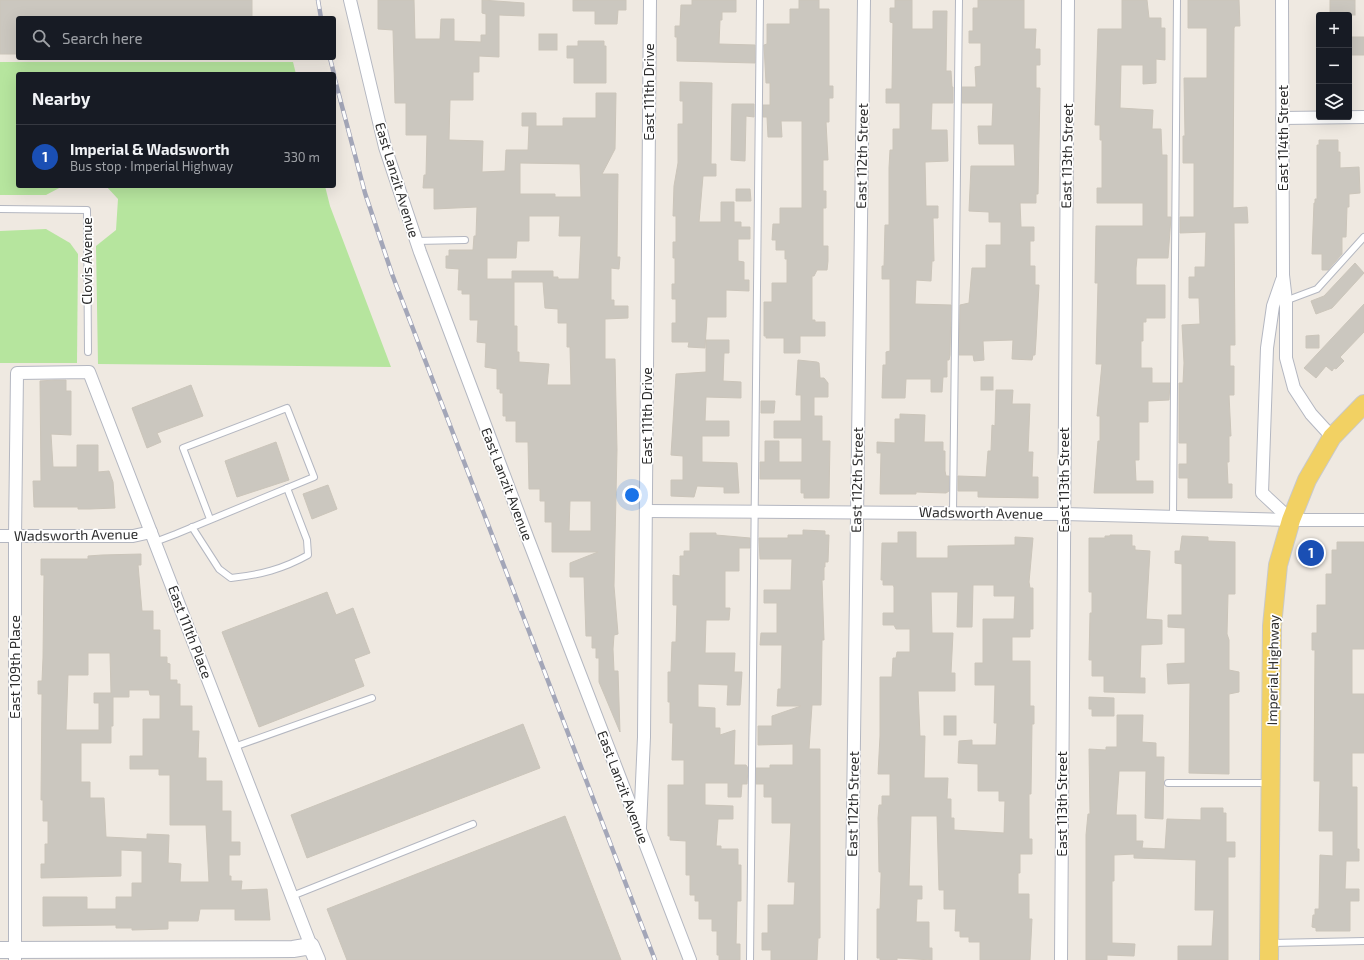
<!DOCTYPE html>
<html lang="en">
<head>
<meta charset="utf-8">
<style>
  body { margin:0; font-family:"Exo 2",sans-serif; background:#242831; color:#f1f3f6 }
  .controls { position:absolute; right:12px; top:12px; display:grid; overflow:hidden; border-radius:4px; box-shadow:0 4px 16px #0002 }
  .controls button { width:36px; height:36px; display:grid; place-items:center; padding:0; border:0; border-bottom:1px solid #363941; background:#171b24; color:#f1f3f6; font:20px sans-serif }
  .you { position:absolute; left:632px; top:495px; width:14px; height:14px; margin:-10px; border:3px solid #fff; border-radius:50%; background:#1a73e8; box-shadow:0 0 0 6px #1a73e833 }
  .badge { display:grid; place-items:center; width:26px; height:26px; border-radius:50%; background:#1a73e8; color:#fff; font-size:13px; font-weight:700 }
  .pin { position:absolute; translate:-50% -50%; border:2px solid #fff; box-shadow:0 1px 4px #0006 }
  .list { margin:0; padding:0; list-style:none }
  h2 { display:flex; justify-content:space-between; align-items:center; height:52px; margin:0; padding:0 16px; font-size:17px }
  h2 small { font-size:13px; font-weight:400; color:#9ea1a6 }
  .list li { display:grid; grid-template-columns:26px 1fr auto; gap:12px; align-items:center; box-sizing:border-box; height:64px; padding:0 16px; border-top:1px solid #363941 }
  .list b { display:block; font-size:15px; white-space:nowrap }
  .list p { margin:0; font-size:13px; white-space:nowrap; color:#9ea1a6 }
  .list em { font-size:13px; font-style:normal; color:#9ea1a6 }
  .icon { flex:none; width:22px; height:22px; fill:none; stroke:currentColor; stroke-width:2; stroke-linecap:round; stroke-linejoin:round }
  .map { position:relative; flex:none; width:1364px; height:960px; overflow:hidden }
  .search { position:absolute; background:#171b24; box-shadow:0 4px 16px #0002; left:16px; top:16px; width:320px; height:44px; display:flex; align-items:center; gap:10px; box-sizing:border-box; padding:0 14px; border-radius:4px; color:#9ea1a6; font-size:15px }
  .panel { position:absolute; background:#171b24; box-shadow:0 4px 16px #0002; left:16px; top:72px; width:320px; height:116px; border-radius:4px }
  .map>svg:first-child { display:block }
  .green { fill:#b6e59e }
  .building { fill:#cbc7bf; stroke:#cbc5ba; fill-rule:evenodd }
  .lines { fill:none; stroke-linecap:round; stroke-linejoin:round }
  .lane-casing { stroke:#b4b7c1; stroke-width:8 }
  .street-casing { stroke:#b4b7c1; stroke-width:14 }
  .secondary-casing { stroke:#b4b7c1; stroke-width:18 }
  .primary-casing { stroke:#c9c9c9; stroke-width:20 }
  .lane { stroke:#fff; stroke-width:6 }
  .street { stroke:#fff; stroke-width:12 }
  .secondary { stroke:#fff; stroke-width:16 }
  .primary { stroke:#f2d163; stroke-width:18 }
  .rail-casing { stroke:#a3a6b8; stroke-width:4.5 }
  .rail { stroke:#fff; stroke-width:3; stroke-dasharray:9; stroke-linecap:butt }
  .labels { text-anchor:middle; stroke-width:3.5; stroke-linejoin:round; paint-order:stroke }
  .street-label { font-size:14px; fill:#2e2e2e; stroke:#fff }
</style>
</head>
<body>
<div class="map">
<svg width="1364" height="960" viewBox="0 0 1364 960">
  <rect width="100%" height="100%" fill="#efe9e1"/>
  <g class="green">
    <path d="M0,62H293L296,74H18V186H63L46,195H0Z"/>
    <path d="M106,186H325L330,206L391,367L98,364L96,246L116,230L118,199Z"/>
    <path d="M46,229L70,243L78,254L77,363H0V231Z"/>
  </g>
  <g class="building">
    <path d="M0,0H252V18H18V54H0Z"/>
    <path d="M378,0H414L415,39H440L441,19H454V41L481,42V35H486V14L482,13V0L524,3V16L499,15V57L479,56V72H473V100H450L449,140L483,141L482,172L505,171L506,150H528L529,126H522V113H536V126H563V118H596V93H616L615,149L602,174H618L617,257H620L619,269L611,268V300H614V306H628V318L605,319V359H615L617,450L614,586L618,634L614,635L613,649L614,671H618L620,732L599,682V658H596V648H592V636H586L584,577H570V563L598,552H552V522H545V501H540V489H529L528,442H516V421H506V416H503V393H500V389H497V369L485,367L486,343L477,342L478,320H470V294H462V290H458L459,269L446,268V256H449V250H473L474,236H476L477,207L434,209V188H423L424,175H426L427,135H406V103H395L393,30L378,29ZM520,163L580,164L581,197H555V194H520ZM529,216H560L559,236H581L579,279H558V277H553V271H512V279H487V258H516L517,241H529ZM514,282H543L545,308L558,309V323H567V347H570L571,385H547L549,364L519,362V352H517V326H514ZM570,501H591V531H569Z"/>
    <path d="M573,0H626V10H618L617,24H595V11H573Z"/>
    <path d="M692,0H736V12H722V20H720L719,44L755,45V63L677,61V37H675V26H680L681,5H692Z"/>
    <path d="M799,0H819V9H829V86H833V98H829V122H826L828,160H823V191H826V208H823V246H828V261L827,270H817L814,276H812V320H815V322H825V336H800V353H784V338H766V336H764V302H772V283H787V259H785V250H776V240H772L773,224H780V208H802V121H781L782,137H768L767,117H763V105H770V83H766L764,45L767,44V24H790V9H799Z"/>
    <path d="M895,0H912V29H933V11H947L946,71H951L952,87H953V103H932L931,130H947L948,161L925,162L926,206H938V218H933L934,261H932L931,281L916,280L915,304L951,305L950,355L949,360H947V377H943L942,392H931V379H906L905,398H882L883,365H886V352L890,351V279H882V266H884L885,225H889V168L890,150H893V129H900V103H886V89H892L893,23L890,22V8H895Z"/>
    <path d="M978,0H1024V29H1036L1035,49H1040V65H1036V88H1040L1038,194H1036V203H1020L1021,227H1034V241H1030V266H1035V285H1039L1036,340L1035,355H1033L1032,360L1012,359L1013,340L983,341L984,360L974,361L973,355H959L960,305L969,303L972,268H986V245H1001V222H989V212L969,211L971,166H1015L1014,144H979L978,126H992L993,103H962V87H976L975,67L981,66V43H969V31H973V8H978Z"/>
    <path d="M1122,0H1147L1149,18H1161V28H1165V60L1156,59V83L1143,84V65H1121L1120,108L1153,110L1152,129H1161L1162,155H1167V217H1171L1168,258H1137L1136,268V285H1165V318H1146V322H1143V341H1141V368H1152V383H1170L1169,400L1148,401V422H1139V460H1135L1136,481H1153V493H1094L1098,441H1100V416H1097L1102,364H1096L1098,283H1095L1096,226H1143V203H1097V188H1102V140H1100V125H1095L1098,29H1122Z"/>
    <path d="M1188,0H1239L1240,26H1235L1234,28L1233,208L1247,207L1248,223H1234L1235,345H1230V366H1234V395H1229L1231,436H1229V462H1227L1228,484H1232V498H1188V478H1179V464H1187V443H1179V383H1183L1184,363L1182,325L1200,324L1199,298H1189V277H1195V267H1205L1206,232L1180,233V217H1194V163H1183V136H1185L1184,78H1207V28H1188Z"/>
    <rect x="1330" y="0" width="25" height="15"/>
    <rect x="539" y="34" width="18" height="16"/>
    <rect x="1349" y="37" width="15" height="18"/>
    <path d="M578,41H604V46H606V83H574V58H567V46H578Z"/>
    <path d="M680,82L712,83L711,164H716V176H703L699,222H721V202H734V222H741V227H750V239H738V261L744,262V280H749V291L726,290V317H707L705,348L688,347L689,342H672V323H676V299H672V284H675V258H673V242H676V216H673L674,186L678,163V124H683V101H680Z"/>
    <path d="M732,104H754V117L746,116L745,161L731,160Z"/>
    <path d="M1319,140H1338V152H1340V168L1359,167L1360,193L1349,194V207H1347L1346,237H1342V254L1328,270H1322V254H1312L1314,203H1315V199H1317V145H1319Z"/>
    <path d="M736,189H750L751,201H736Z"/>
    <path d="M1355,263L1364,273L1332,308L1316,314L1311,301L1324,296Z"/>
    <path d="M1364,304V332L1340,357L1344,361L1336,369L1334,368L1332,371L1326,366L1316,378L1304,368Z"/>
    <path d="M1319,335V348H1306V336Z"/>
    <path d="M706,340H729V353H724L723,381L741,382V398L706,397L705,421H729V436H702V462L737,463L739,493H724V487L697,486L694,497L671,496V480H683V456L671,455L676,374L706,372Z"/>
    <path d="M798,360L817,362L819,363L820,378H824L828,383V397H814V416H822V441H830L829,498H804V493H801V479H760V462H765V441H779V462H802V438H774V421H801V395H796Z"/>
    <rect x="981" y="377" width="12" height="13"/>
    <path d="M55,380H66V391H71V435L51,434L53,467H77V445H98V472L109,471L113,482L115,508L90,509H78V507H34L33,481H41L40,381Z"/>
    <path d="M191,385L203,416L157,433L161,442L147,448L132,408Z"/>
    <path d="M996,390H1013L1012,404H1030L1028,452H1033L1032,477H1038V498L978,497V491H958V476L986,477L988,451H991L992,425L995,426Z"/>
    <path d="M761,401H775L774,413H761Z"/>
    <path d="M900,414L925,415L924,442H943V451H945V471L946,476H949V491L946,493L916,492V494H880L881,453H877V442L895,443V419H900Z"/>
    <path d="M276,442L289,480L237,497L225,461Z"/>
    <path d="M328,485L337,509L312,519L303,494Z"/>
    <path d="M803,530L825,531V535H829L828,562H825V567H824V580H822L824,640H822L821,705H812L809,749H820V938H818L817,960H771V950H762V933H768V905H794L795,882H788L791,823H772V797H764V784H756V768H770V765H793V744L758,745V726H772V716L801,706H777L778,689H781L782,645H760L761,633H777V603H764V590H791L792,559H760L759,538H788V535H803Z"/>
    <path d="M898,532H916V558H948V546L1015,545V537L1033,538L1029,582L1030,588H1033V629H1030V637H1012V661H1030V706H1034V724H1032L1031,794H1029V839H1032V854H1020V873H1018V894H1029V919H1032L1030,960H980V942H969V937H960V931H955L956,909H944V890H939L937,816H911L909,886H922V899H917L916,922H929V948H932V960L897,958V960H880V958H877V909H880L881,876V872H879L878,818L879,805H882V796H890V774H878L880,736V677H892L893,658H896L897,652H910V629H896L894,625H883V613H894V587L893,585H883V580H881L882,543H898ZM973,585H994V596H1015L1014,619H983V663H975V685H995L994,723H997L996,745H972V740L959,741L958,763L978,764V791H999V801H1005L1004,833L954,830V818H951V799H947L948,778H924L925,736H920L918,691H955V673H951L953,633H932L931,592H958L957,627H972Z"/>
    <path d="M690,533H716V535L750,538V548H739V571H725V608H730L729,620H706L705,653H735L734,672H742L740,705H727L728,685L698,684V707L715,708V728H720V735L735,730L734,765H746L748,768L747,784H742L741,797H728V783H705V805L733,806V819H718L716,846H721V849H738V865H741V901H737L736,944H740V960H719V955H717V931H712V919H699V901H695V895H690V875H686V841L670,840V836H668V785H684V760H672L673,723H670V702H668V672H671L672,642H676L677,605H673V575L680,576V556H684V551H690Z"/>
    <path d="M1110,535H1132V546H1135V550L1150,551L1146,619L1162,620V644L1141,645L1140,678H1145V693L1104,692V676H1092V660H1089L1090,613H1092V592H1089V538H1105V536H1110Z"/>
    <path d="M1182,536L1208,537V541L1235,542V594H1228L1227,634L1229,640V670L1239,672V692L1229,694V774L1189,773L1190,683L1168,684L1167,664L1185,663V628L1168,627V615H1182V564L1175,563V551H1180Z"/>
    <path d="M1337,542H1364V649H1352V694H1364V753H1352V787H1357V849H1359V861H1346L1345,889H1359V901H1350V931H1316V928L1312,927L1313,915H1315V909H1319L1320,855L1333,856V831H1319L1320,781H1314L1315,650H1312V633H1317V605H1326V574H1332V550H1337Z"/>
    <path d="M141,554V565H138L142,611H153V630H160V657H167V663L170,664V680H177V684H180V706H192V731H199L198,758H206V781H222V811H231V842H240V855H229V876H231V881H242L241,890L267,889L270,920H235V909H200L198,921H168V929L132,930V928H116V925L43,926V897H87V909H116V897H132V883H142V851L121,850V876L41,878V864H45V844H48V821H43V800H41L42,694H38V681H42L43,658L44,575H41V559H88V556L102,555ZM88,653H110L111,693H94V703H99V730H66L68,675H88ZM129,690H149L150,695H160V719H143V756H130V769H159V775H170V825H206L209,882H180L181,864L168,863L169,835L147,834V839L106,837L104,798H90V782H81V743H111V726H113V697H129Z"/>
    <path d="M327,592L336,615L353,608L370,653L354,659L364,686L259,727L222,632Z"/>
    <path d="M1089,697L1114,698V716H1092V709H1089Z"/>
    <path d="M1117,715H1143L1142,742L1156,743V757H1164L1163,819L1145,818L1146,771H1119L1116,815H1136V841H1143L1142,848L1165,849L1167,819L1201,820V808H1223V813H1226V842H1235V857H1228V960H1178V946H1212L1214,910H1195L1196,860L1134,858V854L1114,855V881H1112V943L1135,944L1134,956L1107,955V960H1086V835L1088,814H1090L1089,749L1106,750V747H1117Z"/>
    <rect x="944" y="716" width="12" height="19"/>
    <path d="M523,724L540,768L307,858L291,815Z"/>
    <path d="M565,816L621,960H347L327,909Z"/>
  </g>
  <g class="lines">
    <defs>
      <g id="lane">
        <path d="M0,209L87,210L88,352"/>
        <path d="M416,241L465,240"/>
        <path d="M1285,301L1317,289L1364,237"/>
        <path d="M953,512L959,0"/>
        <path d="M1173,516L1177,0"/>
        <path d="M192,527L219,569L231,578C260,575 283,569 308,555L307,540L287,488"/>
        <path d="M155,542L176,534L314,477L287,408L183,448L210,519"/>
        <path d="M234,747L372,698"/>
        <path d="M1168,783H1269"/>
        <path d="M292,896L473,824"/>
        <path d="M1272,943L1364,941"/>
        <path d="M750,960L760,0"/>
      </g>
      <g id="street">
        <path d="M350,0L385,147L420,252L528,539L690,960"/>
        <path d="M1282,0L1283,275L1286,301V358L1294,388L1311,414L1332,437"/>
        <path d="M1282,118L1364,117"/>
        <path d="M1282,280L1273,306L1267,348L1262,493L1291,520"/>
        <path d="M646,511L1064,514L1291,520H1364"/>
        <path d="M0,536H133L151,532"/>
        <path d="M640,827L644,737L650,0"/>
        <path d="M15,960V536L17,373L89,372L311,946"/>
        <path d="M851,960L864,0"/>
        <path d="M1061,960L1068,0"/>
      </g>
      <path id="secondary" d="M0,950L293,949L311,946L317,960"/>
      <path id="primary" d="M1269,960L1272,626L1278,565L1291,520L1307,480L1332,437L1364,404"/>
    </defs>
    <use href="#lane" class="lane-casing"/>
    <use href="#street" class="street-casing"/>
    <use href="#secondary" class="secondary-casing"/>
    <use href="#primary" class="primary-casing"/>
    <use href="#lane" class="lane"/>
    <use href="#street" class="street"/>
    <use href="#secondary" class="secondary"/>
    <use href="#primary" class="primary"/>
    <defs>
      <g id="rail">
        <path d="M318,0L321,18"/>
        <path d="M330,58L334,74"/>
        <path d="M334,76L365,193L392,274L655,960"/>
      </g>
    </defs>
    <use href="#rail" class="rail-casing"/>
    <use href="#rail" class="rail"/>
  </g>
  <g class="labels">
    <g class="street-label">
      <text transform="translate(649 92) rotate(-90)" y="5">East 111th Drive</text>
      <text transform="translate(1283 138) rotate(-90)" y="5">East 114th Street</text>
      <text transform="translate(862 156) rotate(-89)" y="5">East 112th Street</text>
      <text transform="translate(1067 156) rotate(-89)" y="5">East 113th Street</text>
      <text transform="translate(397 180) rotate(73)" y="5">East Lanzit Avenue</text>
      <text transform="translate(87 261) rotate(-90)" y="5">Clovis Avenue</text>
      <text transform="translate(647 416) rotate(-90)" y="5">East 111th Drive</text>
      <text transform="translate(857 480) rotate(-89)" y="5">East 112th Street</text>
      <text transform="translate(1064 480) rotate(-90)" y="5">East 113th Street</text>
      <text transform="translate(507 484) rotate(69)" y="5">East Lanzit Avenue</text>
      <text transform="translate(981 513) rotate(1)" y="5">Wadsworth Avenue</text>
      <text transform="translate(76 535) rotate(-1)" y="5">Wadsworth Avenue</text>
      <text transform="translate(190 632) rotate(69)" y="5">East 111th Place</text>
      <text transform="translate(15 667) rotate(-90)" y="5">East 109th Place</text>
      <text transform="translate(1273 670) rotate(-89)" y="5">Imperial Highway</text>
      <text transform="translate(623 787) rotate(69)" y="5">East Lanzit Avenue</text>
      <text transform="translate(853 804) rotate(-89)" y="5">East 112th Street</text>
      <text transform="translate(1062 804) rotate(-90)" y="5">East 113th Street</text>
    </g>
  </g>
</svg>
<div class="controls">
<button>+</button>
<button>−</button>
<button><svg class="icon" aria-label="layers" viewBox="0 0 24 24"><path d="M12 4l9 5-9 5-9-5zM3 14l9 5 9-5"/></svg></button>
</div>
<div class="you"></div>
<div class="pin badge" style="left:1311px;top:553px;background:#1a4fb4">1</div>
<div class="search"><svg class="icon" aria-label="search" viewBox="0 0 24 24"><circle cx="10" cy="10" r="6"/><path d="M15 15l6 6"/></svg>Search here</div>
<section class="panel">
<h2>Nearby<small></small></h2>
<ul class="list">
<li><span class="badge" style="background:#1a4fb4">1</span><div><b>Imperial &amp; Wadsworth</b><p>Bus stop · Imperial Highway</p></div><em>330 m</em></li>
</ul>
</section>
</div>
</body>
</html>
